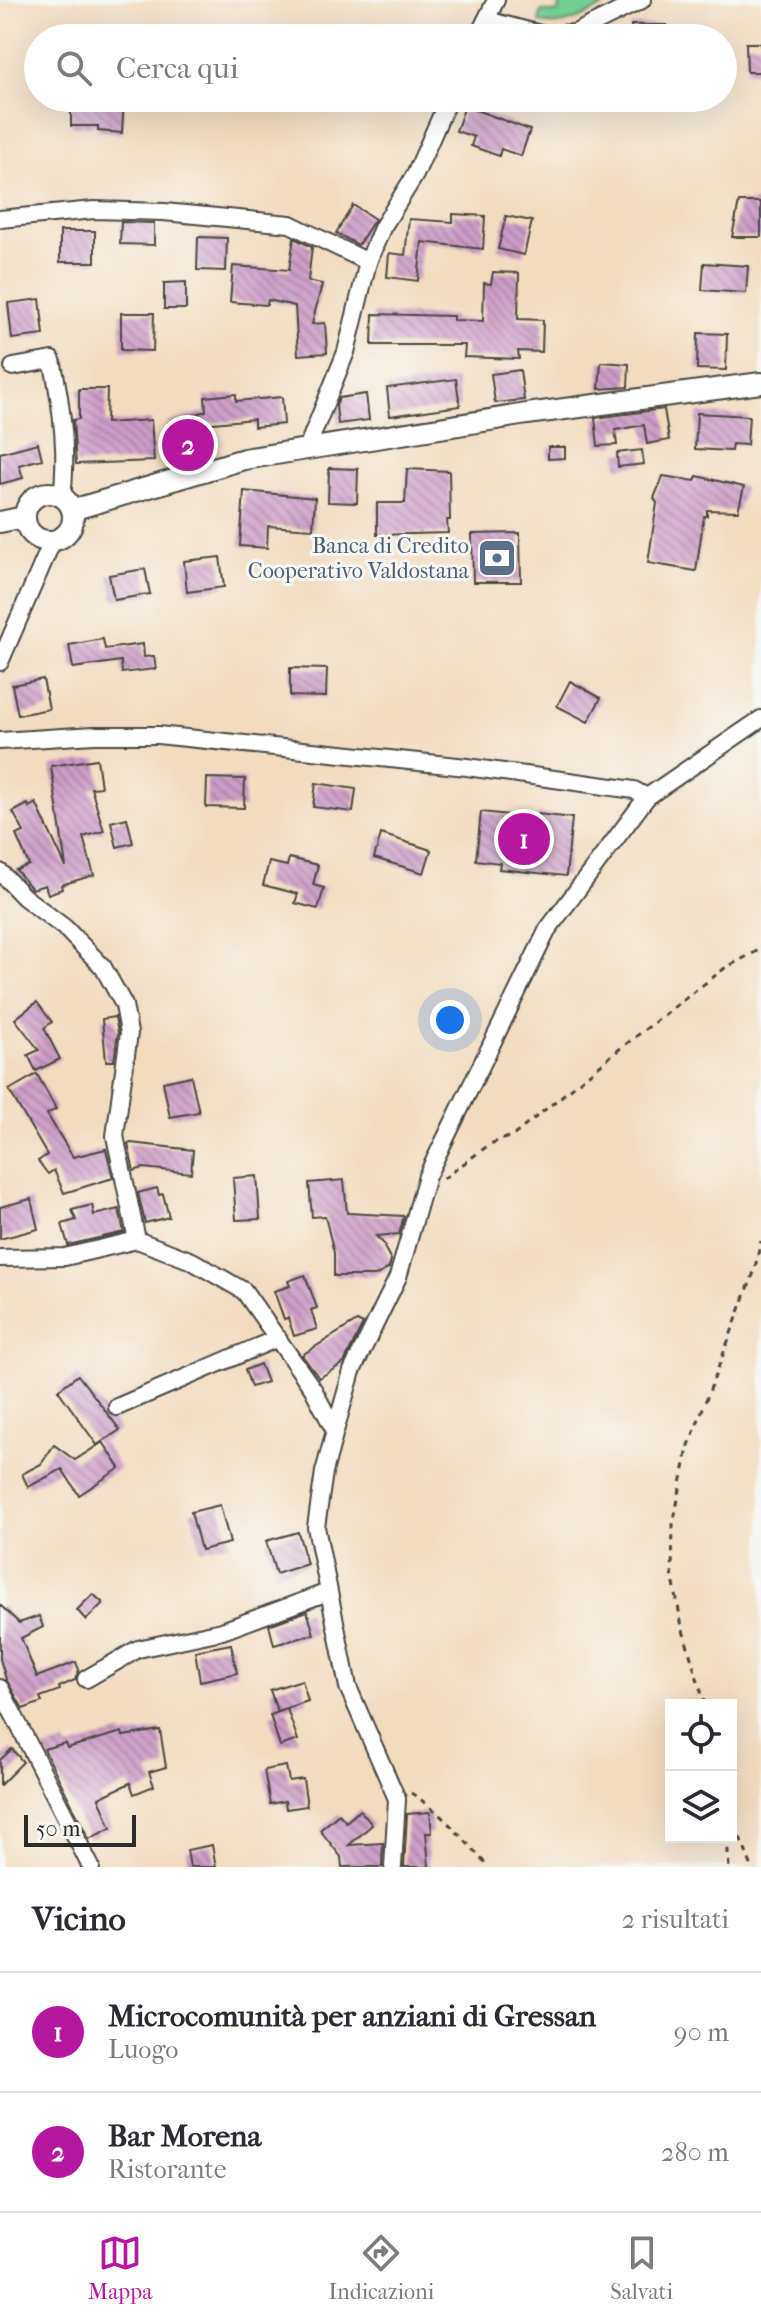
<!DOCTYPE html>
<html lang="it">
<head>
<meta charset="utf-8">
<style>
  body { margin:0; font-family:"IM FELL French Canon",serif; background:#f2f2f3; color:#2b2b33 }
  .controls { position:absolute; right:24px; bottom:24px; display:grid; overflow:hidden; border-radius:0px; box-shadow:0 8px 32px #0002 }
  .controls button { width:72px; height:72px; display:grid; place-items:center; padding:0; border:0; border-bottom:2px solid #e1e1e2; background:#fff; color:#2b2b33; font:40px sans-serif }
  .scale { position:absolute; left:24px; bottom:20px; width:112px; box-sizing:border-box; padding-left:8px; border:4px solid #2b2b2b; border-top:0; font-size:22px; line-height:28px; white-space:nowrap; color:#2b2b2b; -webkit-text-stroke:6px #f6f6f2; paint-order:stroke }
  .you { position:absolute; left:450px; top:1020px; width:28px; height:28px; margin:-20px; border:6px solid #fff; border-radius:50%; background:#1a73e8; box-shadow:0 0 0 12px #1a73e833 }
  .badge { display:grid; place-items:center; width:52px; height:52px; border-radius:50%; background:#b5179e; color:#fff; font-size:26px; font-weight:700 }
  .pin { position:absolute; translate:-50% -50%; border:4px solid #fff; box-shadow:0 2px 8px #0006 }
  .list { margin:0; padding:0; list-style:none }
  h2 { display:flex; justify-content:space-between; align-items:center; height:104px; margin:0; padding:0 32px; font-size:34px }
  h2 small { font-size:26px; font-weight:400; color:#7c7c81 }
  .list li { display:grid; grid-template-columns:52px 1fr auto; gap:24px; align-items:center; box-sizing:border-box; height:120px; padding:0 32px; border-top:2px solid #e1e1e2 }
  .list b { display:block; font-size:30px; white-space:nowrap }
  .list p { margin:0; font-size:26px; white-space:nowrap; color:#7c7c81 }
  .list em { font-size:26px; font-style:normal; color:#7c7c81 }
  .icon { flex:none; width:44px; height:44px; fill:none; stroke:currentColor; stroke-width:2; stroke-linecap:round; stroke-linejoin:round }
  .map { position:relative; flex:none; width:761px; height:1867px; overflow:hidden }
  .search { position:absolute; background:#fff; box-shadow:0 8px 32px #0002; left:24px; right:24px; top:24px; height:88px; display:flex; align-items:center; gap:20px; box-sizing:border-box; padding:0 28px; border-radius:44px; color:#7c7c81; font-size:30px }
  .sheet { height:344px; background:#fff }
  nav { display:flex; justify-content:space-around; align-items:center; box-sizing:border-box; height:112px; border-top:2px solid #e1e1e2; background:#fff; font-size:22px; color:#7c7c81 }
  nav a { display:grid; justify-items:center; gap:4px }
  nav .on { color:#b5179e }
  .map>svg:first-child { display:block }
  .grass { fill:#73ce95; stroke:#4f7c60; stroke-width:2 }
  .building { fill:url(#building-back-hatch) }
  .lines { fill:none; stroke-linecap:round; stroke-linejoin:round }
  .minor-casing { stroke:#494641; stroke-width:20 }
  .major-casing { stroke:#494641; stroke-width:24 }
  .path { stroke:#494641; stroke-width:3; stroke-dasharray:6 6; stroke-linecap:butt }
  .minor { stroke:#fff; stroke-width:16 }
  .major { stroke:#fff; stroke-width:20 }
  .labels { text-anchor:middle; stroke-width:6; stroke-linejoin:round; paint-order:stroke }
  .service-label { font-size:22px; fill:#4e5e75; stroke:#f6f6f2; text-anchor:end }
</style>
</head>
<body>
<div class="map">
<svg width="761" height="1867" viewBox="0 0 761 1867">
  <defs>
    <pattern id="building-back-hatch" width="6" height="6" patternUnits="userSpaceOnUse" patternTransform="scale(2)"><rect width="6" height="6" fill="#cc9cc6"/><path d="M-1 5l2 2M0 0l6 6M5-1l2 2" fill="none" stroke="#a67fa1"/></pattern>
  </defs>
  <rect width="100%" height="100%" fill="#f6f6f2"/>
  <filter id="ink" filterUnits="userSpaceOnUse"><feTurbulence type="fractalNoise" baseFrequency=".0125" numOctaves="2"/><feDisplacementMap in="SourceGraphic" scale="16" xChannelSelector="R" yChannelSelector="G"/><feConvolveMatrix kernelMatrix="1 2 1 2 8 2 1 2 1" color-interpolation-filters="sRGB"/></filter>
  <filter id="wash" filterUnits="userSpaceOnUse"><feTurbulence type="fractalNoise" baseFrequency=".006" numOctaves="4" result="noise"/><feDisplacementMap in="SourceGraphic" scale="32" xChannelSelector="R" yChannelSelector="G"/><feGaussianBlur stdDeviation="1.8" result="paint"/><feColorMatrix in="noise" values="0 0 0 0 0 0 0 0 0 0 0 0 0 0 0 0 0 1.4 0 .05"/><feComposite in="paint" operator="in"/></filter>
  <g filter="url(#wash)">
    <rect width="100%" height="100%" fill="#f2dcbf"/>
    <path class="grass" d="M562,0H617C595,10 563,32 539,22L541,11L558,13Z"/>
    <g id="blocks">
      <g class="building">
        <path d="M631,25H667V38H632Z"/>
        <path d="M746,43H761V72H747Z"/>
        <path d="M71,98H124L122,133L98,131V126H71Z"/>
        <path d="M465,106L530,130L521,156L501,149L499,156L471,146L474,137L456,131Z"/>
        <path d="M739,202H761V237H732Z"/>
        <path d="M353,205L375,219L358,245L336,233Z"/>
        <path d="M453,214L485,216L483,249L422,242L418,281L387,277L389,253L405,255L409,219L453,222Z"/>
        <path d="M506,216L532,221L524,255L498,249Z"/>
        <path d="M121,222L154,223V245L120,244Z"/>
        <rect x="60" y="231" width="35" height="31"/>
        <path d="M198,237L227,238L226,271L197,270Z"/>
        <path d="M294,238L312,247L308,281L322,284L312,324L325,323L327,353L298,355L295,306L268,300L267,305L230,302L233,266L289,270Z"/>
        <path d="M704,263L748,266L746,293L702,290Z"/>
        <path d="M493,272L519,273L518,319L543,320L542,352L518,351L519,359L464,357L465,345H372L373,314L453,316V320L483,321L484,283L491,284Z"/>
        <path d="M186,282V309H164V283Z"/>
        <path d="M40,299L44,335L12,339L8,303Z"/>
        <path d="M121,313H154L153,351L121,350Z"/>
        <path d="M698,333L727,334L726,370L697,369Z"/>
        <path d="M601,362L629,364L628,387L599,389Z"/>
        <path d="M520,370L524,400L495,403L491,374Z"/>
        <path d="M456,379L460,406L390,416L387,388Z"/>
        <path d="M79,389H107L106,423L151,420L154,461L76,464L73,420L79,419Z"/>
        <path d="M236,394V401L282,397L284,424L254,427V419L193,425L200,448L179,455L168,423L206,411L205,397Z"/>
        <path d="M366,394L369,420L338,424L336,406L339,398Z"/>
        <path d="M664,409L669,440L647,444L644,425L615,430L617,445L598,446L595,418Z"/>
        <path d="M697,413L749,416L747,445L732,444L731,451L695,449Z"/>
        <path d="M38,443L42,459L19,465L23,478L0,484V453Z"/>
        <path d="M548,447H565V458L548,459Z"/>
        <path d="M642,450L644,464L618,467L617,453Z"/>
        <path d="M329,468L358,469L357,503L328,502Z"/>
        <path d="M407,469L449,471L450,520H447L448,533L377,535V503H405Z"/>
        <path d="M663,476L695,481L697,476L744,487L738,511L707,510V516H704L696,571L648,563L657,503L654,498Z"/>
        <path d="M244,491L315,498L313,529L268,526L267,548L240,546Z"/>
        <path d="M520,533L521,582H473L472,534Z"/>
        <path d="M220,557L224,587L187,592L184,561Z"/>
        <path d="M145,569L150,594L114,600L109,575Z"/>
        <path d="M103,639L105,649L143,644L144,657L154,656L156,669L122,673L121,661L73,668L69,645Z"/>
        <path d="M290,668L327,669L326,697L290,696Z"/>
        <path d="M43,679L49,709L18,715L12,685Z"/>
        <path d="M570,681L601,698L588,722L557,706Z"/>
        <path d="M97,759L101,787L91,788L104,831L83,837L94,875L61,885L62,889L48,894L45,885L32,889L16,870L29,865L16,835L24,832L13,812L28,804L29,807L36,803L66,867L51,766Z"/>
        <path d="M207,778L245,779L244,808L206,807Z"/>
        <path d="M316,783L356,789L353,812L313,807Z"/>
        <path d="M481,812L538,818V814L572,818L566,876L499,869L500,863L476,860Z"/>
        <path d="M127,818L133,843L117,847L111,822Z"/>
        <path d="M381,834L431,850L424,873L374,858Z"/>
        <path d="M289,858L318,865L313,885L324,888L318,909L295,903L298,894L263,885L269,862L287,866Z"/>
        <path d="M37,1002L52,1022L44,1028L60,1059L36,1071L28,1055L39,1050L15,1019Z"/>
        <path d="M115,1017L118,1033L114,1061H106L102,1019Z"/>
        <path d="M37,1074L56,1109L47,1114L73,1157L106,1149L113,1178L64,1193L54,1170L48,1174L38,1161L47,1155L9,1090Z"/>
        <path d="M191,1076L199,1112L170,1117L163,1082Z"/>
        <path d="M131,1143L193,1150L191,1173L143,1168L134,1171L128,1144Z"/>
        <path d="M257,1176L260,1219L236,1220L233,1178Z"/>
        <path d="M344,1180L347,1213L404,1216L399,1234L376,1236L386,1246L384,1247L391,1260L389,1268L375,1276H334V1253L325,1216L312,1217L309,1183Z"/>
        <path d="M157,1188L159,1195L163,1194L169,1217L145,1223L138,1193Z"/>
        <path d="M31,1199L38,1229L0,1239V1207Z"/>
        <path d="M92,1205L94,1215L119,1209L124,1232L68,1245L62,1224L76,1220L72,1210Z"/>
        <path d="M305,1275L317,1308L311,1310L317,1329L294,1336L288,1318L284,1319L274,1291L290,1286L288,1281Z"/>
        <path d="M357,1321L363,1324L344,1363L319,1378L302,1355Z"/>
        <path d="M260,1364L267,1382L251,1387L245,1370Z"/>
        <path d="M78,1375L120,1430L97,1445L58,1390Z"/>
        <path d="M103,1442L120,1468L79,1495L62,1469L28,1487L22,1474L41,1464L54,1445L75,1460Z"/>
        <path d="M220,1505L230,1543L201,1550L191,1512Z"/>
        <path d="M298,1532L307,1564L276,1574L266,1541Z"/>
        <path d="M93,1594L103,1603L86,1620L77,1610Z"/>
        <path d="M0,1605L19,1623L39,1616L43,1627L21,1638L37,1677L76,1662L79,1670L75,1680L59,1687L60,1690L40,1697L42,1702L23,1709L6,1679L0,1659Z"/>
        <path d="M307,1611L314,1634L274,1645L269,1625Z"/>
        <path d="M231,1644L237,1673L200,1681L195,1651Z"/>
        <path d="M302,1680L308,1701L277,1711L270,1690Z"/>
        <path d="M287,1709L298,1740L280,1746L270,1715Z"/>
        <path d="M160,1730L166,1767L149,1772L154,1786L134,1794L130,1783L99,1798L111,1828L89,1839L44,1749L65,1743L67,1748L122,1732L123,1736Z"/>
        <path d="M12,1749L23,1762L0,1785V1760Z"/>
        <path d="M286,1766L289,1781L303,1779L307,1806L286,1809L285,1801L270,1804L264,1770Z"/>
        <path d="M360,1810L372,1825L349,1845L383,1843L382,1867H342L341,1857L320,1830L339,1814L346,1822Z"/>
        <path d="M430,1812L432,1833H426L429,1867H404L407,1814Z"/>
        <path d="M212,1845L216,1867H190L187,1850Z"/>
      </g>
    </g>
  </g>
  <g filter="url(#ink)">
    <use href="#blocks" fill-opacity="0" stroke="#494641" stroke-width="2"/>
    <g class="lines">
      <defs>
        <g id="minor">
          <path d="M487,20L544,35L575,33L642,0"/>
          <path d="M477,38L496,0"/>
          <path d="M0,219L94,210L164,212L290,224L368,262"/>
          <path d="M13,367L52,360C62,405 68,451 62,497"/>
          <path d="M307,448L346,352L368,262L382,228L415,175L449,98"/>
          <path d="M0,662L52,542"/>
          <path d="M0,741L94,735H158L467,767L634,790L647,797L548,929L427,1176L398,1277L352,1371L335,1431"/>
          <path d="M647,797L761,719"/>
          <path d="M0,872L24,897L65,928L103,967L124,1005L129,1033L115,1136L137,1240"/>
          <path d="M0,1258L65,1257L137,1240L192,1261L244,1291L313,1389L335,1431L324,1472L316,1527L348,1687L397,1799L393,1867"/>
          <path d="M117,1407L278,1338"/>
          <path d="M86,1679L138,1649L222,1631L328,1592"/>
          <path d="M0,1688L91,1867"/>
        </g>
        <g id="major">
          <circle cx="49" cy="517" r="24"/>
          <path d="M72,510L244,459L527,414L761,383"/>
          <path d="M0,522L24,517"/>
        </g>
      </defs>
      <use href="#minor" class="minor-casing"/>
      <use href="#major" class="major-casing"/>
      <g class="path">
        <path d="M443,1179L490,1144L514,1135L617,1051L725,968L761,949"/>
        <path d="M705,1705L682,1627L672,1573L673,1525L688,1448L754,1272L761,1241"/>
        <path d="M411,1793C441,1812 465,1840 488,1867"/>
        <path d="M731,1815L752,1867"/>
        <path d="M727,1837L729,1867"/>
      </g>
      <use href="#minor" class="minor"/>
      <use href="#major" class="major"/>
    </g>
  </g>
  <defs>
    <symbol id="bank-square" viewBox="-11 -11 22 22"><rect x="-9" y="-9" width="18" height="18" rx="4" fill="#5c6f8a" stroke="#f6f6f2"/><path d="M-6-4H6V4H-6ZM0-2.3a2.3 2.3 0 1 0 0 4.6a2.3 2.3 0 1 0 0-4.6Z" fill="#fff"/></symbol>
  </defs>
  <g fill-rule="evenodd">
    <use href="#bank-square" x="475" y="536" width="44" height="44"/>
  </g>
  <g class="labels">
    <g class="service-label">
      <text x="469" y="553">Banca di Credito<tspan x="469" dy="25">Cooperativo Valdostana</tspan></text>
    </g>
  </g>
</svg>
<div class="controls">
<button><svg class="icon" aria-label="locate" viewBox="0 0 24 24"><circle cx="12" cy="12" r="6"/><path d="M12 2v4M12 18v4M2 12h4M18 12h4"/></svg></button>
<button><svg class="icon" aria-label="layers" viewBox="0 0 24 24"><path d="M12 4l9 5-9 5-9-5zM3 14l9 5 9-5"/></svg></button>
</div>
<div class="scale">50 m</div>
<div class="you"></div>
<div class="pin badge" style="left:524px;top:839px">1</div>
<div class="pin badge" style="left:188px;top:445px">2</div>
<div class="search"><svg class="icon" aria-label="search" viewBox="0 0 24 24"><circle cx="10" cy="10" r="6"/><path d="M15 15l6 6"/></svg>Cerca qui</div>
</div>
<section class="sheet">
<h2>Vicino<small>2 risultati</small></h2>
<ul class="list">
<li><span class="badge">1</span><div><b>Microcomunità per anziani di Gressan</b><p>Luogo</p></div><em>90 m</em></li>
<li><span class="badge">2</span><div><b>Bar Morena</b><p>Ristorante</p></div><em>280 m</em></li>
</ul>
</section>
<nav>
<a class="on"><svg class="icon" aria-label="map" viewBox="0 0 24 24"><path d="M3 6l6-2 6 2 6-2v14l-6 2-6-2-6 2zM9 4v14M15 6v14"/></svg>Mappa</a>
<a><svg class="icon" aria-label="directions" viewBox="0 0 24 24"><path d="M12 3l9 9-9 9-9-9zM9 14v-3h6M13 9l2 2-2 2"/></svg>Indicazioni</a>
<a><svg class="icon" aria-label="saved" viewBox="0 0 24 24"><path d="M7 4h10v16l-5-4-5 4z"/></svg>Salvati</a>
</nav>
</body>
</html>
